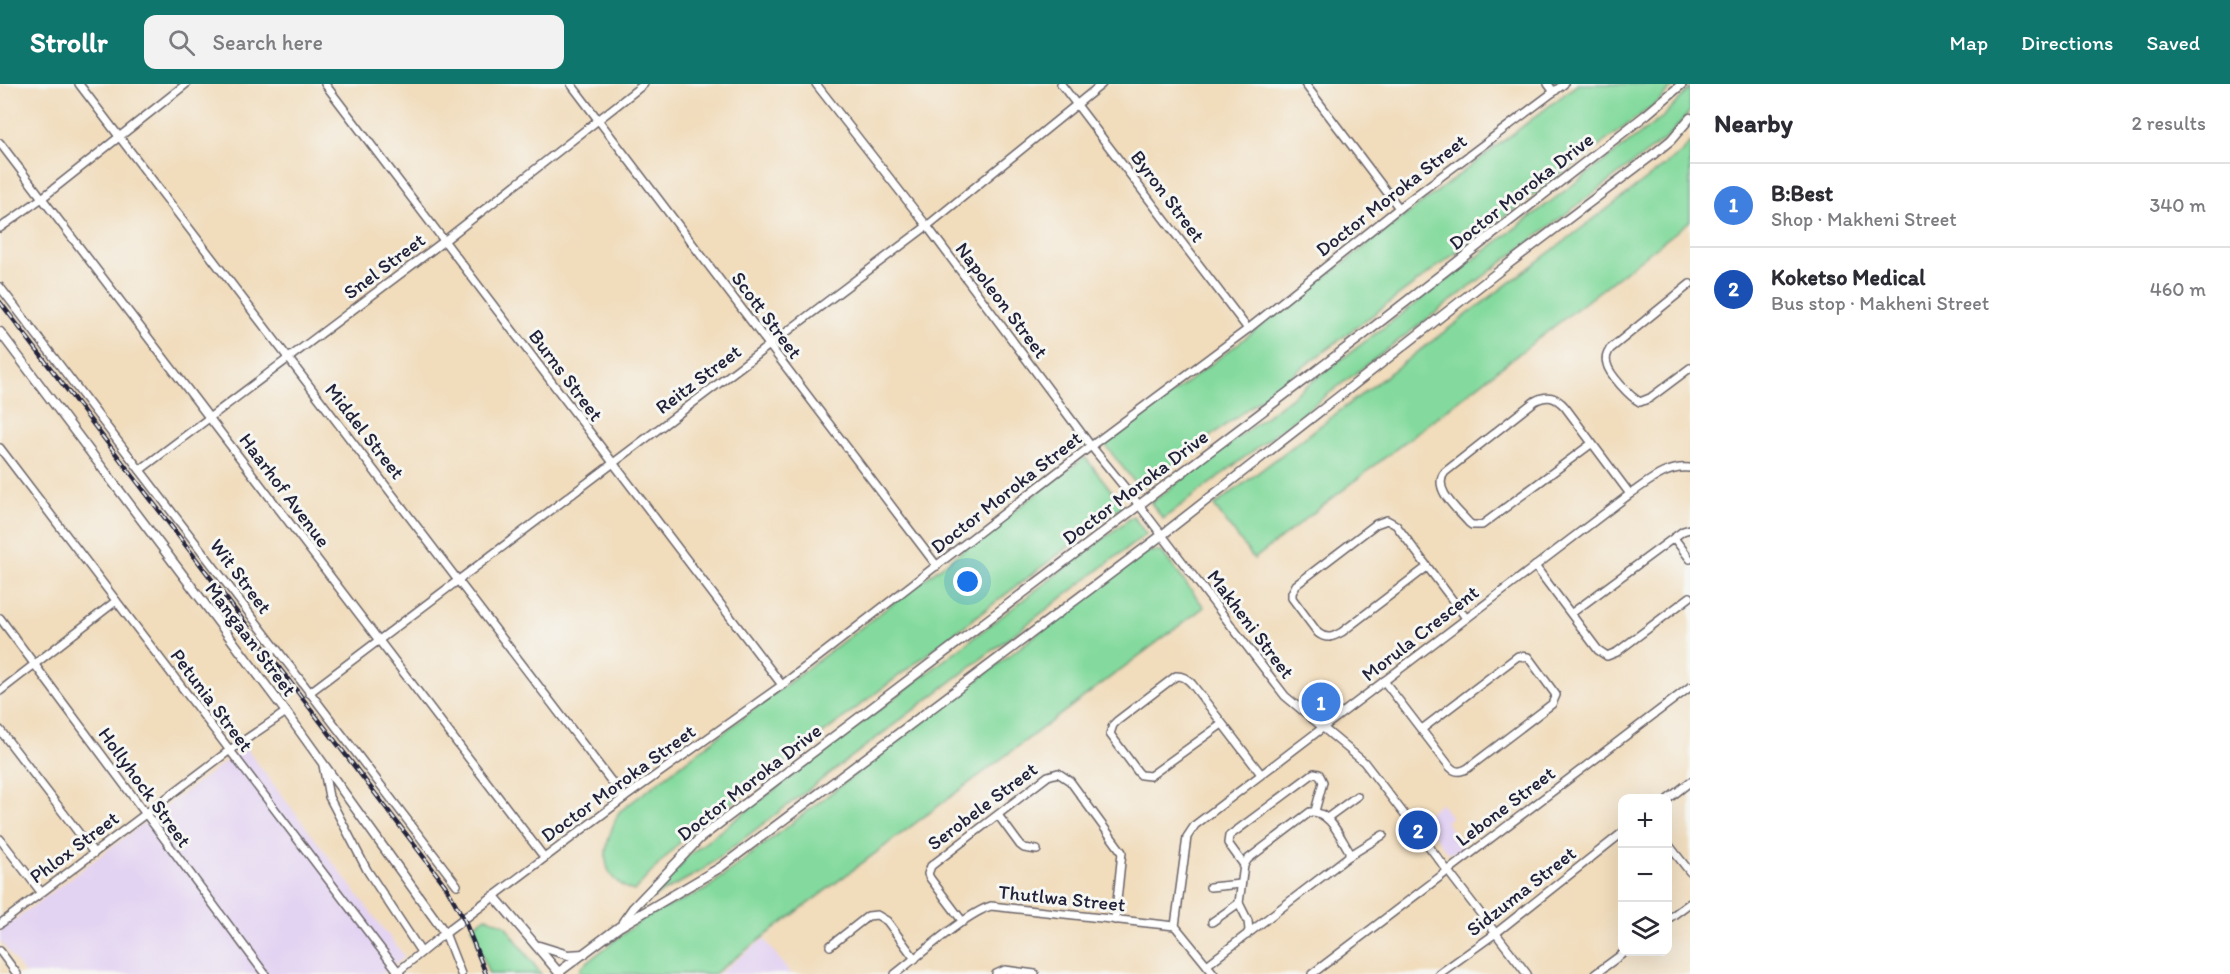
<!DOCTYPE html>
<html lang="en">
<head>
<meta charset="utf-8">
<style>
  body { margin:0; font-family:Itim,sans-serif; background:#f2f2f3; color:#2b2b33 }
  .controls { position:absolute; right:18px; bottom:18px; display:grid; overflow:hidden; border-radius:12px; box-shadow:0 6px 24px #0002 }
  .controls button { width:54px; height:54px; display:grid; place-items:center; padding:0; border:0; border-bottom:2px solid #e1e1e2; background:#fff; color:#2b2b33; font:30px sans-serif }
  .you { position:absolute; left:968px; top:498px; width:21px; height:21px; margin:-15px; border:4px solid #fff; border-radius:50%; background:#1a73e8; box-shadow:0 0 0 9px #1a73e833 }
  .badge { display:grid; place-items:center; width:39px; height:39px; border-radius:50%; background:#0f766e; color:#fff; font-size:20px; font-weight:700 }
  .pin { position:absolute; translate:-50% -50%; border:3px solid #fff; box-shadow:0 2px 6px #0006 }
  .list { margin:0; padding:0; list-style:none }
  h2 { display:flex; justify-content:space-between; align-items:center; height:78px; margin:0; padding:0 24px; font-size:26px }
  h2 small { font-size:20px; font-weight:400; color:#7c7c81 }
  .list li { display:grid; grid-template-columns:39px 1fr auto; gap:18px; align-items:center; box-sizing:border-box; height:84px; padding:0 24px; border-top:2px solid #e1e1e2 }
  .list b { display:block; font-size:22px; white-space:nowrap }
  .list p { margin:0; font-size:20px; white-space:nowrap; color:#7c7c81 }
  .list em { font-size:20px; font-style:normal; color:#7c7c81 }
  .icon { flex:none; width:33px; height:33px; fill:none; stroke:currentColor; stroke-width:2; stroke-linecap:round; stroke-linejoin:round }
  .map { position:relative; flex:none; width:1690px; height:890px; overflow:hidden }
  header { display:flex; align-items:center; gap:36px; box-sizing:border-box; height:84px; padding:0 30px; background:#0f766e; color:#fff }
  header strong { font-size:28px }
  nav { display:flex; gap:33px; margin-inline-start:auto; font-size:21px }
  .search { width:420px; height:54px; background:#f2f2f3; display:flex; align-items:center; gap:15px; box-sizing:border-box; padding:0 21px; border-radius:12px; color:#7c7c81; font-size:22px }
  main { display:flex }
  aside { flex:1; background:#fff }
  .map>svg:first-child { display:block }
  .built { fill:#e3d3f2 }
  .green { fill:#84da9e; stroke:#537e6c; stroke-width:1.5 }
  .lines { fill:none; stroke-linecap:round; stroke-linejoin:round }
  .minor-casing { stroke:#6a6368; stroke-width:10 }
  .tertiary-casing { stroke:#6a6368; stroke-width:11 }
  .minor { stroke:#fff; stroke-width:7 }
  .tertiary { stroke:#fff; stroke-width:8 }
  .rail-casing { stroke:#22223b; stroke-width:4.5 }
  .rail { stroke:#f6f6f2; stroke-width:2; stroke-dasharray:7; stroke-linecap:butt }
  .labels { text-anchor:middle; stroke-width:6; stroke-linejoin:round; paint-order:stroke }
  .street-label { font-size:20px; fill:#22223b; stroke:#f6f6f2 }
</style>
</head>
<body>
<header>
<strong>Strollr</strong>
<div class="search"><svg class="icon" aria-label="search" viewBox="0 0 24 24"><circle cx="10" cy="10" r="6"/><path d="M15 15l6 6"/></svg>Search here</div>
<nav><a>Map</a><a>Directions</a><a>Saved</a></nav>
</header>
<main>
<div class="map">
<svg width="1690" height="890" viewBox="0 0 1690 890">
  <rect width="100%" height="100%" fill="#f6f6f2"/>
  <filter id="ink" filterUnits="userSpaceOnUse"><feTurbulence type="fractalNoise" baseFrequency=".0167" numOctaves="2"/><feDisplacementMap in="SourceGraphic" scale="12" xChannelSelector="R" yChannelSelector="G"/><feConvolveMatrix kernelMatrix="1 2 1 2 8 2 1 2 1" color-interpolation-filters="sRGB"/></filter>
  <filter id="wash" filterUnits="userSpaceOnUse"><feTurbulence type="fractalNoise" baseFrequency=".008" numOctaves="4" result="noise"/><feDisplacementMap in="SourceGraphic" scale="24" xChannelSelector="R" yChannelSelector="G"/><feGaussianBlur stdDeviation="1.35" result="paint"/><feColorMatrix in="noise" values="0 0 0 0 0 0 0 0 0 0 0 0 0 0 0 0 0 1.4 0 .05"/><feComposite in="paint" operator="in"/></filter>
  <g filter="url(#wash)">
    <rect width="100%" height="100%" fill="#f1dcbb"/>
    <g class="built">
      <path d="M245,663L405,873L382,890H25L0,857V847Z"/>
      <path d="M1440,719L1451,733L1445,737L1463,762L1454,769L1447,768L1421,734Z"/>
      <path d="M764,855L791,890H718Z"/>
    </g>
    <g class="green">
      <path d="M1578,0H1675L1659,17L1140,405L1105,361Z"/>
      <path d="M1690,4V27L1669,52L1163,435L1151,419L1664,32Z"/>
      <path d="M1690,58V137L1254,475L1214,422L1681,69Z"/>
      <path d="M1085,373L1123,421L678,760L634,807C593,793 605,758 619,728Z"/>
      <path d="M1133,432L1146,450L701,787L647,817L689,771Z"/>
      <path d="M1145,467L1162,468L1204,523L714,890H580L581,883L644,834L705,806Z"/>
      <path d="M486,833L505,841L541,890H489L472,843Z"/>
    </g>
  </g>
  <g filter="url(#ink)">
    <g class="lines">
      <defs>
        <g id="minor">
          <path d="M79,0L624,714"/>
          <path d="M325,0L782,601"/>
          <path d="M571,0L937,482"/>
          <path d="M816,0L927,142L1091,362L1139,421L1285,612L1364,678L1527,890"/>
          <path d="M1061,0L1248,245"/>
          <path d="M1305,0L1399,124"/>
          <path d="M1548,0L1554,8"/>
          <path d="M0,59L544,773"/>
          <path d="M0,144L42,114L186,0"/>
          <path d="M1690,200L1610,265C1607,270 1605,274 1607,280C1609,290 1630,313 1640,318L1650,314L1690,284"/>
          <path d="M0,203L457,801"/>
          <path d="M1591,360L1482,441H1472L1469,439C1458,426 1431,404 1445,388L1535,317C1548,310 1556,313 1565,323L1630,410"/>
          <path d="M0,364L400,890"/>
          <path d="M140,386L444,157L644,0"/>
          <path d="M1674,454L1690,475"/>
          <path d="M1535,482L1598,566L1607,572L1617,568L1690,513"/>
          <path d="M1427,483L1342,548C1333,553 1327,556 1318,549L1292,514V509L1296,501L1376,440L1387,436L1396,441L1466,534"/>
          <path d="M1572,529L1683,447L1690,445"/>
          <path d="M0,534L265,890"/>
          <path d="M1384,597L1450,683C1456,689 1461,688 1468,684L1552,620L1556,611L1528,573L1518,572L1422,645"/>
          <path d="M0,607L116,517"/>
          <path d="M309,609L927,142L1102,0"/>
          <path d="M1222,640L1150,692L1141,691L1138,688L1110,650L1113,641L1117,637L1176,592C1183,592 1187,594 1192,600L1261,690"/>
          <path d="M0,646L94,769"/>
          <path d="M323,681L329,713L367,786L421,868"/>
          <path d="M1668,715L1690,698"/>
          <path d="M998,731L1020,761L1024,764L1037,766"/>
          <path d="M1327,734L1357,712"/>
          <path d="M0,755L41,808"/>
          <path d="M1668,760L1690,788"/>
          <path d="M1244,781L1228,759L1229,752L1314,689L1319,690L1323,698L1315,727"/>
          <path d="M1210,803L1241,800"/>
          <path d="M494,812L624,714L782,601L1091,362L1248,245L1399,124L1564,0"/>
          <path d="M1668,835L1690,819"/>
          <path d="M963,838L930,794L928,790L931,782L1048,692L1058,689L1070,697L1122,768L1115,836"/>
          <path d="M1212,838L1239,819"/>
          <path d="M0,840L230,666L286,628"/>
          <path d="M1247,851L1249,846L1248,837L1239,819L1244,781L1248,775L1310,728C1329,726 1340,753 1349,767V772"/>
          <path d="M830,862L868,832L877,831L887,837L915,875"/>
          <path d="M0,867L17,890"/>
          <path d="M1207,881L1349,772L1383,751"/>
          <path d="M395,890L445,849L461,890"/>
          <path d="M895,890C919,872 965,830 991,822L1175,842"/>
          <path d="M996,890L1005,886L1035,890"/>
          <path d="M1214,890L1175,842L1187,753L1195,741L1630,410C1648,398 1667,381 1690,384"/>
          <path d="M1312,890L1690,603"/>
          <path d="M1439,890L1496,849L1622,749"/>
          <path d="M1595,890L1625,868"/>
        </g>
        <g id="tertiary">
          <path d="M0,248L286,628L445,849L494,812L560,890"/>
          <path d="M623,838L633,824L700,754L1362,252L1647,30L1682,0"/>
          <path d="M539,862L568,871L584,870"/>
          <path d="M559,888L619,843L721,783L1162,451L1503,184L1655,69L1671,56L1690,34"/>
        </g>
      </defs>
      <use href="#minor" class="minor-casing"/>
      <use href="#tertiary" class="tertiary-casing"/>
      <use href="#minor" class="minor"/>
      <use href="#tertiary" class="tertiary"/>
      <defs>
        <path id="rail" d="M0,218L445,801L464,835L486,890"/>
      </defs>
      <use href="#rail" class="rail-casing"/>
      <use href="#rail" class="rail"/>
    </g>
  </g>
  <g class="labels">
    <g class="street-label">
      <text transform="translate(1521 107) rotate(-38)" y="7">Doctor Moroka Drive</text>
      <text transform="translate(1391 111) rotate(-38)" y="7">Doctor Moroka Street</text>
      <text transform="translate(1168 112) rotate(53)" y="7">Byron Street</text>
      <text transform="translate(384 182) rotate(-37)" y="7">Snel Street</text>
      <text transform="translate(1002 216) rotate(53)" y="7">Napoleon Street</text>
      <text transform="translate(767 231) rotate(53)" y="7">Scott Street</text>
      <text transform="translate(566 291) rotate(53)" y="7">Burns Street</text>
      <text transform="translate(698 295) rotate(-37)" y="7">Reitz Street</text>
      <text transform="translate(365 347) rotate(52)" y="7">Middel Street</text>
      <text transform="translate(1135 403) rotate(-37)" y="7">Doctor Moroka Drive</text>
      <text transform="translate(285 406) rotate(53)" y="7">Haarhof Avenue</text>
      <text transform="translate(1006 408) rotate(-38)" y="7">Doctor Moroka Street</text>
      <text transform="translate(241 492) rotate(53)" y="7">Wit Street</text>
      <text transform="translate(1251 540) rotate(53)" y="7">Makheni Street</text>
      <text transform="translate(1420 549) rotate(-38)" y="7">Morula Crescent</text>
      <text transform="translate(251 555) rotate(53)" y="7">Mangaan Street</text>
      <text transform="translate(212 616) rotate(53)" y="7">Petunia Street</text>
      <text transform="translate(749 698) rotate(-38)" y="7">Doctor Moroka Drive</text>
      <text transform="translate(618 699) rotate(-36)" y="7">Doctor Moroka Street</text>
      <text transform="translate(145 703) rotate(54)" y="7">Hollyhock Street</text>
      <text transform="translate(982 722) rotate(-37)" y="7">Serobele Street</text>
      <text transform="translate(1505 722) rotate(-37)" y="7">Lebone Street</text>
      <text transform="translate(74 763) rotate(-37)" y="7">Phlox Street</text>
      <text transform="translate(1521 807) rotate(-38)" y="7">Sidzuma Street</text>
      <text transform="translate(1062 814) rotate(6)" y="7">Thutlwa Street</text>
    </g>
  </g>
</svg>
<div class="controls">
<button>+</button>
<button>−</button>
<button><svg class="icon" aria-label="layers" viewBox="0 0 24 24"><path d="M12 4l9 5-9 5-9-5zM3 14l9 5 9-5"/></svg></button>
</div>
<div class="you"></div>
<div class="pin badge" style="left:1321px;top:618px;background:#3f7fe0">1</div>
<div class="pin badge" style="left:1418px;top:746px;background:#1a4fb4">2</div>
</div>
<aside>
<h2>Nearby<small>2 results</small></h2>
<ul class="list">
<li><span class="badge" style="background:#3f7fe0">1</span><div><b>B:Best</b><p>Shop · Makheni Street</p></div><em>340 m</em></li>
<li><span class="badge" style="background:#1a4fb4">2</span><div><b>Koketso Medical</b><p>Bus stop · Makheni Street</p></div><em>460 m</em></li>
</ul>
</aside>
</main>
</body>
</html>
